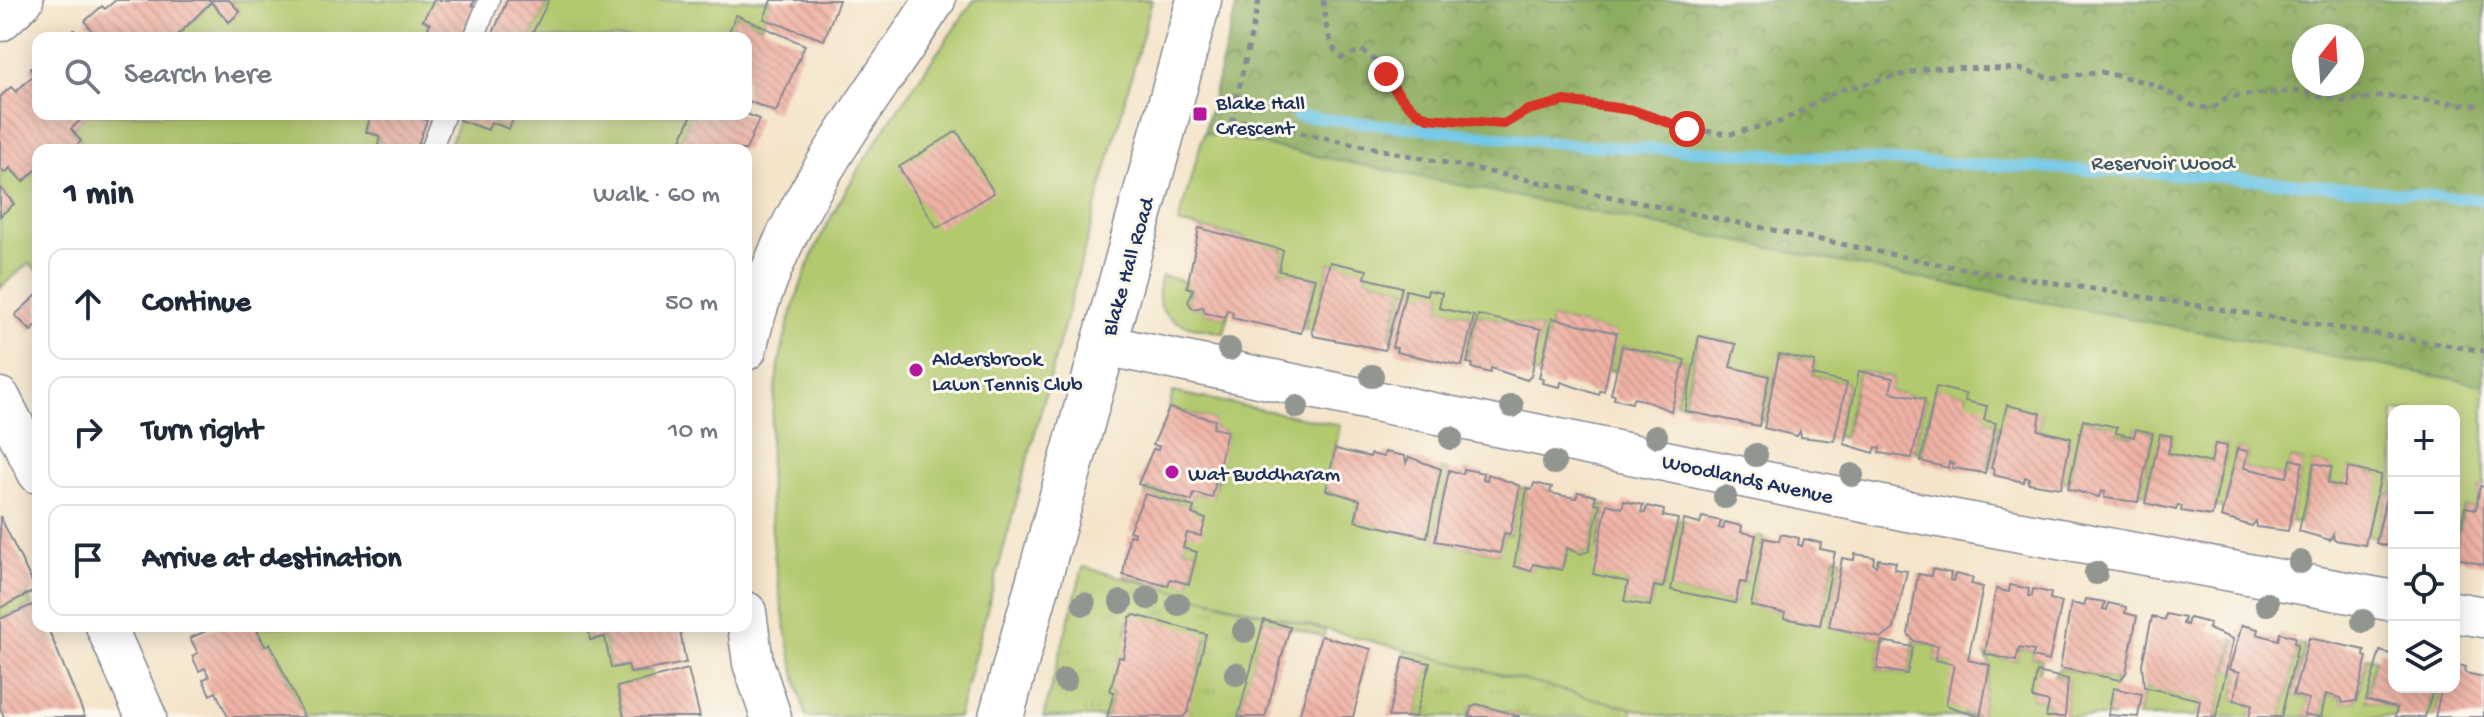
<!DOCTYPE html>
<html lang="en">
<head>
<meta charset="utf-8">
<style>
  body { margin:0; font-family:"Gochi Hand",sans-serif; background:#f6f6f7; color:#1f2937 }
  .controls { position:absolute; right:24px; bottom:24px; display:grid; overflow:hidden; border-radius:16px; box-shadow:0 4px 20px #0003 }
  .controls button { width:72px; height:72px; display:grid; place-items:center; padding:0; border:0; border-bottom:2px solid #e0e1e3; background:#fff; color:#1f2937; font:40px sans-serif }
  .compass { position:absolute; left:2292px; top:24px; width:72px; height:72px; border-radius:50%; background:#fff; box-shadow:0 4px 20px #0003; rotate:17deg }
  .stop { position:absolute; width:24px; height:24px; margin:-18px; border:6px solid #d93025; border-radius:50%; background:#fff }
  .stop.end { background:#d93025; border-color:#fff; box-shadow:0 2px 8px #0008 }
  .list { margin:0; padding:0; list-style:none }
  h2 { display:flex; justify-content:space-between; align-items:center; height:104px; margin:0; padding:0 32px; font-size:34px }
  h2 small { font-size:26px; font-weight:400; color:#747a83 }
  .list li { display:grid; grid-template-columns:52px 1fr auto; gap:24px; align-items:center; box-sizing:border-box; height:112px; margin:0 16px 16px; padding:0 16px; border:2px solid #e0e1e3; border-radius:16px }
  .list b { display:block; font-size:30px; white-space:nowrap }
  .list em { font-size:26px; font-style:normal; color:#747a83 }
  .icon { flex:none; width:44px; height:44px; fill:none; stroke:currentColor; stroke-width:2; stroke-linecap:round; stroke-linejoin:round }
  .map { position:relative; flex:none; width:2484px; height:717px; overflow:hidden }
  .search { position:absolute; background:#fff; box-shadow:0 4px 20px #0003; left:32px; top:32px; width:720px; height:88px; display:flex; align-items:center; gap:20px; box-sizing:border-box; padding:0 28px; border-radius:16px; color:#747a83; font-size:30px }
  .panel { position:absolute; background:#fff; box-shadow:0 4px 20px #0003; left:32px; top:144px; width:720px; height:488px; border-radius:16px }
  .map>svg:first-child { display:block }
  .grass { fill:url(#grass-tufts); stroke:#667c66; stroke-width:2 }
  .forest { fill:url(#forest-crowns); stroke:#546e60; stroke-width:2; fill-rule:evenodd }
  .garden { fill:#b2c96e; stroke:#667c66; stroke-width:2 }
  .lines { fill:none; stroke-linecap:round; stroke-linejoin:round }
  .stream { stroke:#6ac5e8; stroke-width:11 }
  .building { fill:url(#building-back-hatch) }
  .service-casing { stroke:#888a94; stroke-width:23 }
  .minor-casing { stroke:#888a94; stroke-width:43 }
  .primary-casing { stroke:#888a94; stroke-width:47 }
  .path { stroke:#888a94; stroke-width:5; stroke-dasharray:6 6; stroke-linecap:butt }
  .service { stroke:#fff; stroke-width:20 }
  .minor { stroke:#fff; stroke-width:40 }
  .primary { stroke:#fff; stroke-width:44 }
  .tree { fill:#929690 }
  .route { stroke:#d93025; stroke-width:10 }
  .poi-dot { fill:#b5179e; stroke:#fbf7ec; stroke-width:3 }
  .labels { text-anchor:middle; stroke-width:6; stroke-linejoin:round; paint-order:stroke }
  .poi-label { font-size:22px; fill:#1b2f5e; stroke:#fbf7ec; text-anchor:start }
  .park-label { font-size:22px; fill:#415662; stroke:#fbf7ec }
  .street-label { font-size:22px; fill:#1b2f5e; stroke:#fbf7ec }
</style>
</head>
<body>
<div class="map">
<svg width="2484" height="717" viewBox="0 0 2484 717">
  <defs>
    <pattern id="grass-tufts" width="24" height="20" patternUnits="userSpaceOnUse" patternTransform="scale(2)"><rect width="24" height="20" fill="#b2c96e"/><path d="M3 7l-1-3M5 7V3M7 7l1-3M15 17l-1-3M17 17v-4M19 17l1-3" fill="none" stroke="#98ad62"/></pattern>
    <pattern id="forest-crowns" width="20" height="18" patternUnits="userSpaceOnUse" patternTransform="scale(2)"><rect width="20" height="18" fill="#8dad61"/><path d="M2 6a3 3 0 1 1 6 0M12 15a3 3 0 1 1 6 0" fill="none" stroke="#728d53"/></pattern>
    <pattern id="building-back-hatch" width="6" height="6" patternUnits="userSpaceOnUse" patternTransform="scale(2)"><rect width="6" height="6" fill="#efb2a5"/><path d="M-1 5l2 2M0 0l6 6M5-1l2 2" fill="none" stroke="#cc9990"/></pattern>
  </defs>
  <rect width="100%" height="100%" fill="#fbf7ec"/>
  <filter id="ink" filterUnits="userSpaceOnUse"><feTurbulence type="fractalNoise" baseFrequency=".0125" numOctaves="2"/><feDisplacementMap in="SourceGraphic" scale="16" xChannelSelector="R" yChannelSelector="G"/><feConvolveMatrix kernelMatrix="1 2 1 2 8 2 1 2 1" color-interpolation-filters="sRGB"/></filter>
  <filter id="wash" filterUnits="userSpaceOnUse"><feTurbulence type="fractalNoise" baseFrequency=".006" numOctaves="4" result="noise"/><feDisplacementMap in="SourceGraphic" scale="32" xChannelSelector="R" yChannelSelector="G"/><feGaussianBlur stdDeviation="1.8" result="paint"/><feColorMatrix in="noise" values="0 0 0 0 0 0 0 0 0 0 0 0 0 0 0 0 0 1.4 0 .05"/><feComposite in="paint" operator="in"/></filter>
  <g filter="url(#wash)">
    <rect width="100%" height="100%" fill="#f4e4c9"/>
    <g class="grass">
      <path d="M1083,567L1325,630L1324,637L1265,620L1238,717H1183L1207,638L1130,618L1126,632L1130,634L1123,658H1119L1107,717H1043Z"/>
      <path d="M1406,650L1633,708L1631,717H1523L1477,704L1472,706L1469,717H1415L1429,664L1404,657Z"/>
    </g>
    <path class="forest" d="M1238,0H2484V385L1952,285L1204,133ZM2304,36H2352V84H2304Z"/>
    <g class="garden">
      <path d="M229,0H434L424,20L430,24L423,38H175L211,2L229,22L240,12Z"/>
      <path d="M549,0H771L762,26L736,15L726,38H530Z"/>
      <path d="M974,0H1152L958,717H806C764,558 746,395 819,241C860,156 921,78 974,0Z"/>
      <path d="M87,114H371L366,132L380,136L376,150H72L81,141L71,129Z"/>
      <path d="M515,114H692L677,150H448L459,120L491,122L509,129Z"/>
      <path d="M1204,133L1952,285L2484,385V487H2480L2476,509L2464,507L2454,551V504L2459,483L2454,482V411H2394V494L2387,493L2377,537L2367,535L2380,475L2349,468L2344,487L2328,483L2331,467L2314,463L2300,523L2290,521L2303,461L2291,459L2287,477L2244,468L2248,452L2237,449L2224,508L2214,506L2227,446L2215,444L2211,463L2168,453L2172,436L2161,434L2147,494L2140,493L2153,433L2136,429L2134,437L2116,433V427L2084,420L2069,483L2062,480L2070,438L2038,430L2041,413L2000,425L1991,468L1987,467L1996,423L1984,420L1965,401L1966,394L1936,388L1921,454L1914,452L1925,399L1890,392L1893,378L1859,371L1844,438L1835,436L1847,383L1812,375L1815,362L1780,354L1765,421L1760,420L1769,376L1730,367L1735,344L1699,336L1684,404L1676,402L1685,360L1622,346L1616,372L1609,370L1616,333L1552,318L1539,375L1531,373L1541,329L1478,315L1468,358L1465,357L1474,316L1439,308L1442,293L1427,295L1406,290L1394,340L1390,338L1402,287L1365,278L1367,271L1330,262L1312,331L1304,329L1315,279L1279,271L1283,250L1245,242V238L1178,223Z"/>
      <path d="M0,168L5,173L10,168L23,182L38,168V271L29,263L0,288V216L14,204L0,187Z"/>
      <path d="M1162,276L1188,282L1187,287L1193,289L1188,302L1193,308L1203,307L1205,313L1225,317L1229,311L1224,333C1188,326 1147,325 1162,276Z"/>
      <path d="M1173,392L1340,425L1327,490L1360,500L1355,520L1426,536L1441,469L1449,471L1435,541L1499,553L1504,533L1510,534L1520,487L1527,488L1514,566L1531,570L1533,564L1562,570L1567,548L1581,554L1589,551L1600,504L1607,505L1597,549L1628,582L1625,601L1650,606L1654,586L1663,588L1678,519L1684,520L1672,590L1735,603L1740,582L1746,583L1756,536L1764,538L1751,605L1785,613V618L1819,625L1835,556L1842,558L1829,627L1882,638L1887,634L1882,642L1877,669L1907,674L1914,641L1938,646L1935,660L1954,664L1965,714L1980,717L1990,665L1985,654L2016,661L2019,648L2034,651L2032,657L2042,660L2032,698L2049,702L2046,717H1666L1122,577L1123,575L1168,586L1170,579L1189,583L1197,552L1183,548L1193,507L1145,494L1147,488L1191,500L1194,493L1212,497L1221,466L1217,465L1227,432L1213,428L1214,420L1169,408Z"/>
      <path d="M27,594L32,605L0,619V608Z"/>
      <path d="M262,626H588L591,640L605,637L611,668L628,665L630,673L651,670L653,678L617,688L624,717H304L271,644L265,646L257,630Z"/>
      <path d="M2233,639L2236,640L2229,669L2240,672L2234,700L2252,704L2249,717H2216Z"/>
      <path d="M2298,644L2305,646L2293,695L2309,699L2305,715L2314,717H2281Z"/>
      <path d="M2367,657L2376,659L2366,700L2397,708L2395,717H2321L2326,694L2341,698L2343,703L2356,701Z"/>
      <path d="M2060,668L2116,680L2108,715L2115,717H2065L2068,679L2054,676Z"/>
      <path d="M2146,687L2200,700L2197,717H2138Z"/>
      <path d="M2434,687H2442L2435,717H2425Z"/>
    </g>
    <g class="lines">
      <path class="stream" d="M1297,116L1576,145L2206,176L2484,200"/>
    </g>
    <g id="blocks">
      <g class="building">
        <path d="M116,0H229L240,12L229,22L211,2L175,38H96L85,21L102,6L105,9Z"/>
        <path d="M434,0H475L472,5L478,8L462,38H423L430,24L423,20Z"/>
        <path d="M507,0H549L530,38H491Z"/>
        <path d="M771,0H839L824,40L764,19Z"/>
        <path d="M736,15L805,45L776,112L746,100V38H726Z"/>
        <path d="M74,30L79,35L82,32L88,38H66Z"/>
        <path d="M38,62V114H87L71,129L81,141L72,150H38V168L23,182L10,168L5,173L0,168V97L11,87L16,92L27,81L34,75L30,69Z"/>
        <path d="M371,114H425L423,119L427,120L416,150H377L380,136L366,132Z"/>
        <path d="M461,114H515L509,129L491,122L488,130L459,120Z"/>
        <path d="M692,114H747L759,119L746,150H677Z"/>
        <path d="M957,131L994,193L937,228L899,167Z"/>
        <path d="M0,187L14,204L0,216Z"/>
        <path d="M1199,228L1283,250L1279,271L1315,278L1301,333L1232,318L1233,312L1227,310L1225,317L1205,313L1203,307L1193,309L1188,302L1193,289L1187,287Z"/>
        <path d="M1330,262L1367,270L1365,278L1402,287L1385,350L1314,336L1312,331Z"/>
        <path d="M1406,290L1427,295L1428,290L1442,293L1439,308L1474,316L1462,366L1396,352L1397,348L1392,347Z"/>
        <path d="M38,294V324L31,331L15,315Z"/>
        <path d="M1478,315L1541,329L1531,376L1527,380L1491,368L1490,373L1472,368L1473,364L1467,363Z"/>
        <path d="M1552,318L1617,333L1604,391H1600L1599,395L1561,382L1560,387L1542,383L1543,379L1539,378Z"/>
        <path d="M1699,336L1736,344L1730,367L1769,376L1759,426L1685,411Z"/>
        <path d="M1622,346L1685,360L1671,411L1643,400L1633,398L1632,403L1614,399L1615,395L1611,394Z"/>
        <path d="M1779,354L1815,362L1812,375L1847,383L1834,441L1801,437L1800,431L1797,436L1764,428Z"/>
        <path d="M1859,371L1893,378L1890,392L1925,399L1912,458L1879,453L1880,448L1876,447L1874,453L1844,444Z"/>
        <path d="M1936,387L1966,394L1965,401L1987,406L1984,420L1996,423L1985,473L1952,468L1953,464L1949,462L1948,468L1921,461Z"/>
        <path d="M2007,405L2041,413L2038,430L2071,438L2061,488L2028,483L2029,478L2025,477L2024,482L1993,475L1994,469L1991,468Z"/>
        <path d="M1169,408L1215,420L1213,428L1227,431L1212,498L1194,493L1192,501L1138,484L1153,449L1158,450L1159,446L1153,445Z"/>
        <path d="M2083,420L2117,427L2116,433L2134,437L2136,429L2153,433L2138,502L2104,498L2105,492L2101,491L2099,497L2068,489Z"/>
        <path d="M2160,434L2172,436L2168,453L2211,463L2215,444L2227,446L2212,516L2181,511L2182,506L2178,505L2176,510L2145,503Z"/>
        <path d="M1335,449L1370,457L1371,454L1384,457L1385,452L1405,456L1406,463L1409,457L1441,469L1427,537L1355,521L1360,500L1326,490Z"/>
        <path d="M2237,449L2248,451L2244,468L2287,477L2291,459L2303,462L2288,531L2257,527L2256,521L2252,526L2221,517Z"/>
        <path d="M2314,463L2332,467L2328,483L2344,487L2348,468L2381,475L2365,545L2334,540L2333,534L2330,540L2299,531Z"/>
        <path d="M1464,469L1484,473L1483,479L1487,480L1488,474L1520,486L1510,534L1504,533L1500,553L1435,541L1449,470L1463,474Z"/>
        <path d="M1534,483L1552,487L1550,493L1565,496L1576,498L1578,492L1596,496L1594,503L1600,504L1589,551L1581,554L1567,548L1562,570L1533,564L1531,571L1514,566L1527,488L1532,490Z"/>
        <path d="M2480,486L2484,487V565L2454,557L2465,507L2476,509Z"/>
        <path d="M2387,493L2394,494V548L2376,543Z"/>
        <path d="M1145,494L1194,507L1192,514L1206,519L1201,536L1187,533L1183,548L1197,552L1189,584L1170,579L1168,586L1123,575L1129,535L1134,536L1135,533L1129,531Z"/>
        <path d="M1624,501L1643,505L1641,512L1645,513L1647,506L1664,510L1663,516L1678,519L1663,588L1654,586L1650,606L1624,601L1628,582L1593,574L1607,504L1622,508Z"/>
        <path d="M0,516L36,590L0,608Z"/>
        <path d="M1702,517L1721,521L1719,528L1723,529L1724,522L1742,526L1741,532L1756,535L1746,583L1740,582L1735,603L1671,590L1684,520L1700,524Z"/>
        <path d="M1781,534L1799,538L1798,545L1802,546L1804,539L1821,543L1820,549L1835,552L1820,625L1784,618L1785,613L1751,606L1764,538L1779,541Z"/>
        <path d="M1855,554L1874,557L1873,564L1876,566L1878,559L1896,562L1894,569L1907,571L1894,629L1882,638L1829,627L1842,558L1854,560Z"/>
        <path d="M1932,569L1951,573L1950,580L1953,581L1955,574L1973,578L1971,584L1983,587L1968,660L1990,665L1980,717L1946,705L1954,664L1935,660L1938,646L1914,641L1908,634L1918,574L1931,576Z"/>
        <path d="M2010,585L2029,589L2028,596H2032L2033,589L2051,593L2050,599L2062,602L2049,661L2032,657L2034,651L2019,648L2016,661L1985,654L1996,589L2009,592Z"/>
        <path d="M2086,599L2105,602L2103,609L2107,610L2108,603L2126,607L2125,613L2137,616L2126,673L2120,680L2060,668L2071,603L2084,606Z"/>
        <path d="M37,603L38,626H47L85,717H4L0,708V619Z"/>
        <path d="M2166,614L2185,618L2183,624L2187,625L2189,618L2210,623L2208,629L2233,639L2216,717H2197L2200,700L2144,687L2142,664L2152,617L2165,620Z"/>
        <path d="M1135,615L1206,634L1188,712L1183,717H1107L1114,692L1110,691L1119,657L1123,658L1130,617Z"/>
        <path d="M1264,620L1290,627L1265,717H1238Z"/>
        <path d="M2242,625L2258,629L2257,634L2278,640L2280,633L2295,637L2294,643L2298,644L2281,717H2249L2252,704L2234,700L2240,672L2229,669Z"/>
        <path d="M217,626H266L257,630L265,646L270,643L304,717H228L216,692L210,695L203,679L209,677L205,668L199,671L192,656L198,653L190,638Z"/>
        <path d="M588,626H679L686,663L630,673L628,665L611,668L605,637L590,640Z"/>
        <path d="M1321,636L1371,649L1353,717H1299Z"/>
        <path d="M2309,638L2365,650L2364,656L2367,657L2356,701L2343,703L2341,698L2326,694L2321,717L2304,715L2309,699L2293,695Z"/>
        <path d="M1882,641L1913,647L1907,674L1877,669Z"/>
        <path d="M2380,651L2394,655V687H2434L2425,717H2395L2397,708L2366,700Z"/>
        <path d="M1404,657L1430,663L1415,717H1388Z"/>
        <path d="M2454,664L2466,667L2465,673L2484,677V717H2435L2442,687H2454Z"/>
        <path d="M688,669L700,717H624L617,687Z"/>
        <path d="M2037,672L2068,679L2065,717H2046L2049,702L2032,698Z"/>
        <path d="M2113,688L2142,694L2138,717L2108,715Z"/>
        <path d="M1477,704L1519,716V717H1469L1472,706Z"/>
      </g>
    </g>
  </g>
  <g filter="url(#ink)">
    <use href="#blocks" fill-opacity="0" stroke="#888a94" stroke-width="2"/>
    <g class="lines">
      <defs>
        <g id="service">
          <path d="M474,38L489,0"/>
          <path d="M431,150L445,114"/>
        </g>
        <g id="minor">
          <path d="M0,21L23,0"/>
          <path d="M1104,345L1907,511L2394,601"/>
          <path d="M746,350C774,219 864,110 935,0"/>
          <path d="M0,398L38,473"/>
          <path d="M746,612L753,663L771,717"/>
          <path d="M2454,612L2484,617"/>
          <path d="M106,626L146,717"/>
        </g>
        <path id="primary" d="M1001,717L1199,0"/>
      </defs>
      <use href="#service" class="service-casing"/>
      <use href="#minor" class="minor-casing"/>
      <use href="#primary" class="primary-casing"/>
      <g class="path">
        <path d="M1259,0L1232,119L1948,266L2484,351"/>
        <path d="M1323,0C1326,19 1326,45 1342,58L1361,50L1383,67L1393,89L1417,113L1465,123L1504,124L1528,110L1565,101L1632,110L1687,129L1730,134L1780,122L1840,90L1929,68L2019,69L2050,78L2101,72L2153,84L2196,107L2213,108L2226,98L2244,95L2299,91L2343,101L2384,96L2484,106"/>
      </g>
      <use href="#service" class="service"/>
      <use href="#minor" class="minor"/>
      <use href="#primary" class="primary"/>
    </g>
    <g class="tree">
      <circle cx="1229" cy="349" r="12"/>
      <circle cx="1372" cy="376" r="12"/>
      <circle cx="1512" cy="406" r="12"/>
      <circle cx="1297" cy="407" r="12"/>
      <circle cx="1656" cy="436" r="12"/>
      <circle cx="1451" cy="438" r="12"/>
      <circle cx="1756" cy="455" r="12"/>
      <circle cx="1554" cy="463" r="12"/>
      <circle cx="1852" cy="475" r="12"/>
      <circle cx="1725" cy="497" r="12"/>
      <circle cx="2300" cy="562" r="12"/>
      <circle cx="2096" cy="573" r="12"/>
      <circle cx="1148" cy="598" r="12"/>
      <circle cx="1121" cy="602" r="12"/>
      <circle cx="1084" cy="604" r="12"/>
      <circle cx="1178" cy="604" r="12"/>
      <circle cx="2267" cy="604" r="12"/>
      <circle cx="2363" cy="621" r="12"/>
      <circle cx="1244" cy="631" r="12"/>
      <circle cx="1236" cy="674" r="12"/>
      <circle cx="1065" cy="680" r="12"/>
    </g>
  </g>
  <g class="lines" filter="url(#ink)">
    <path class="route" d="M1386,74C1395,93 1409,109 1428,118L1504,124L1528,110L1565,101L1632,110L1687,129"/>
  </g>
  <g class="poi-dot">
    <rect x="1192" y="106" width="16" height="16" rx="4"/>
    <circle cx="916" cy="370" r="8"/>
    <circle cx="1172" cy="472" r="8"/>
  </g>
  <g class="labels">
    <g class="poi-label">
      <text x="1216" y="109">Blake Hall<tspan x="1216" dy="25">Crescent</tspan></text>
      <text x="932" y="365">Aldersbrook<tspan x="932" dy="25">Lawn Tennis Club</tspan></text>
      <text x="1188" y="480">Wat Buddharam</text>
    </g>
    <g class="park-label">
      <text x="2163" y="169">Reservoir Wood</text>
    </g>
    <g class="street-label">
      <text transform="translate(1126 266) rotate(-74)" y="8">Blake Hall Road</text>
      <text transform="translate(1748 477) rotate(12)" y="8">Woodlands Avenue</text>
    </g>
  </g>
</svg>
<div class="controls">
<button>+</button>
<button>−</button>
<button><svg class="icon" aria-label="locate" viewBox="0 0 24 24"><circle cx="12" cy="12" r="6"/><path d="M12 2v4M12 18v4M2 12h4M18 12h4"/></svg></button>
<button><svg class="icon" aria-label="layers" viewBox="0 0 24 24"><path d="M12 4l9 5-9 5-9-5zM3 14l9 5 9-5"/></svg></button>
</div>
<svg class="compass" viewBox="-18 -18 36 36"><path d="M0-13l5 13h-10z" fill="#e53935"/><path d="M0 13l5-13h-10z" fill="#747a83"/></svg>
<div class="stop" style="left:1687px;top:129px"></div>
<div class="stop end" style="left:1386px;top:74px"></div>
<div class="search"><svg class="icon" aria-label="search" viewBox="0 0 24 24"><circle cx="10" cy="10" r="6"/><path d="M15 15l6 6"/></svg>Search here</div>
<section class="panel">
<h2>1 min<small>Walk · 60 m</small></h2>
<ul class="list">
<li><svg class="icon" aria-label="ahead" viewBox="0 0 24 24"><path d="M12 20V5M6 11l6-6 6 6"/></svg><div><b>Continue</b></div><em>50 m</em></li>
<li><svg class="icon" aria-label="right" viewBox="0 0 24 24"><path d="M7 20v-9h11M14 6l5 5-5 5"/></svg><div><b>Turn right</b></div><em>10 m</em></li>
<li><svg class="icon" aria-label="arrive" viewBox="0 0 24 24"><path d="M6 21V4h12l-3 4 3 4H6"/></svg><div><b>Arrive at destination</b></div></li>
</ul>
</section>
</div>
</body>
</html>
